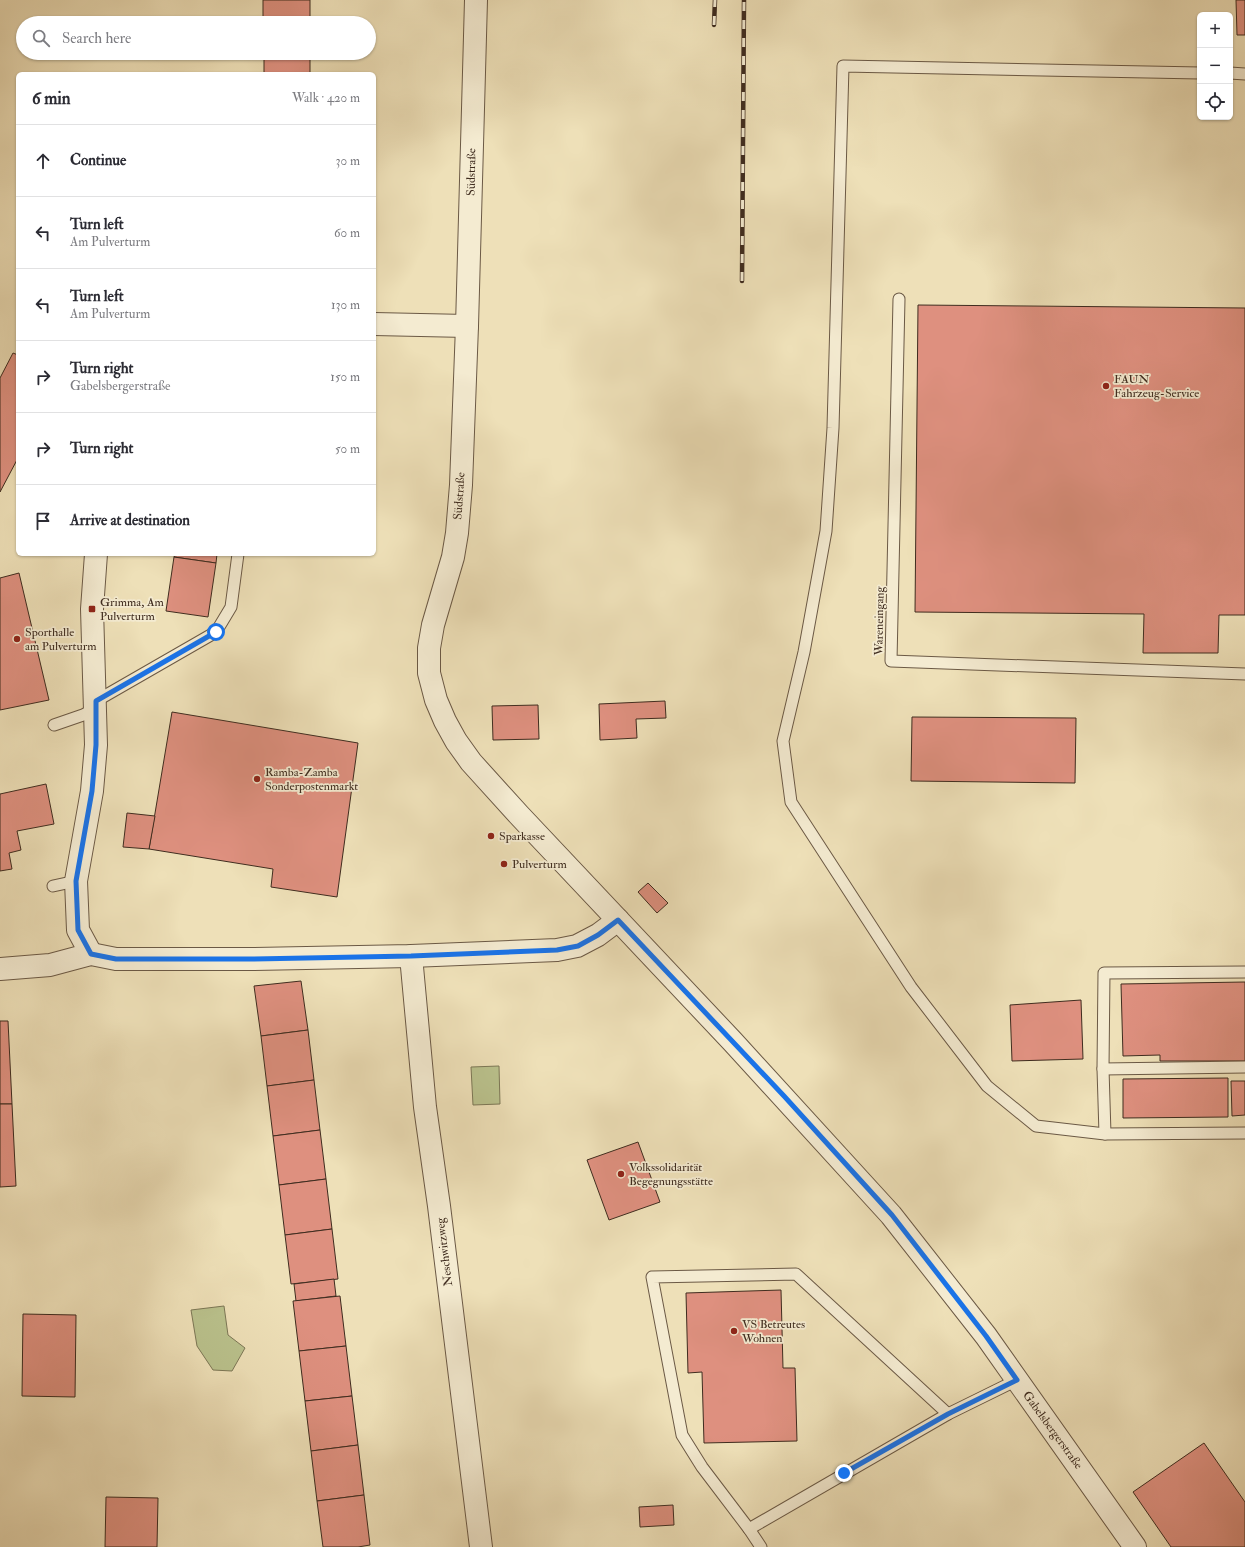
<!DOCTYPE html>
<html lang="en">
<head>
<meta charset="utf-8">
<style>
  body { margin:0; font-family:"IM FELL Double Pica",serif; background:#f2f2f3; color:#2b2b33 }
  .controls { position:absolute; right:12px; top:12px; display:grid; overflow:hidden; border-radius:6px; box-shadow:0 1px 3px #0004 }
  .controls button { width:36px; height:36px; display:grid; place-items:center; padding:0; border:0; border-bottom:1px solid #e1e1e2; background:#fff; color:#2b2b33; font:20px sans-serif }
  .stop { position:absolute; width:12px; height:12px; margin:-9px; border:3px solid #1a73e8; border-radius:50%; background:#fff }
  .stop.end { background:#1a73e8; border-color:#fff; box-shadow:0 1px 4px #0008 }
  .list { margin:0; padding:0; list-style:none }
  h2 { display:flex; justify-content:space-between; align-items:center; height:52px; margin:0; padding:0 16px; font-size:17px }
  h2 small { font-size:13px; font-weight:400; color:#7c7c81 }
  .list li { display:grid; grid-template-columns:26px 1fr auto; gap:12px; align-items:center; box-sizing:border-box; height:72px; padding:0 16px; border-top:1px solid #e1e1e2 }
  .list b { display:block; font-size:15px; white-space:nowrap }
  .list p { margin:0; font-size:13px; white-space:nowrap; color:#7c7c81 }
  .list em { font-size:13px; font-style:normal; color:#7c7c81 }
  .icon { flex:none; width:22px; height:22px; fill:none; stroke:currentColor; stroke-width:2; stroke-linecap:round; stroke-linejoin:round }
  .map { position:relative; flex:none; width:1245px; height:1547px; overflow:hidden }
  .search { position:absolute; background:#fff; box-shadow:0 1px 3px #0004; left:16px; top:16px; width:360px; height:44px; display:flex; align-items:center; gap:10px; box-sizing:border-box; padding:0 14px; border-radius:22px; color:#7c7c81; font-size:15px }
  .panel { position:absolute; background:#fff; box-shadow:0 1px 3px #0004; left:16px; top:72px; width:360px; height:484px; border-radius:6px }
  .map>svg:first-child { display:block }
  .green { fill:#bac28d; stroke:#7c7756 }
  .building { fill:#de907f; stroke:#3f2c1f }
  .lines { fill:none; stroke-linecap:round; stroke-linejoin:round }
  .lane-casing { stroke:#6b5945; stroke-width:13 }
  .street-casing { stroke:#6b5945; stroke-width:24 }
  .lane { stroke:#f4ebd1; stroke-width:11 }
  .street { stroke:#f4ebd1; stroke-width:22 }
  .rail-casing { stroke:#3f2c1f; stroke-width:4.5 }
  .rail { stroke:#f4ebd1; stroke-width:3; stroke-dasharray:9; stroke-linecap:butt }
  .route { stroke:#1a73e8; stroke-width:5 }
  .poi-dot { fill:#8f2418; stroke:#f4ebd1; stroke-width:1.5 }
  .labels { text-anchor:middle; stroke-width:3.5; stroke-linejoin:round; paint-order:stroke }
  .street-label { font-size:12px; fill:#3f2c1f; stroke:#f4ebd1 }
  .poi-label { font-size:12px; fill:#3f2c1f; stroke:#f4ebd1; text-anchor:start }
</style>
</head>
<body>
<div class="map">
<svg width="1245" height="1547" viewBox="0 0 1245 1547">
  <rect width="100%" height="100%" fill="#eee0b8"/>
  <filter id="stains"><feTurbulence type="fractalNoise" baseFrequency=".005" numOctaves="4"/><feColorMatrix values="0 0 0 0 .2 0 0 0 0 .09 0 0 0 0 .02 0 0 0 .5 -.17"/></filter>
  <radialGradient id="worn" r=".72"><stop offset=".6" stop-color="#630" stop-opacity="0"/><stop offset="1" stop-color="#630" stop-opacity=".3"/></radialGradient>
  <g class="green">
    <path d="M499,1066L500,1104L473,1105L471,1067Z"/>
    <path d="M224,1306L228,1335L245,1348L232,1371L213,1370L197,1346L191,1310Z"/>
  </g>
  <g class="building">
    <rect x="263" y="0" width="47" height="20"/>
    <path d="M1236,0H1245V35H1237Z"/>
    <rect x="263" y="20" width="47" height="3"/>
    <rect x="264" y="53" width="46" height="21"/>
    <path d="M918,305L1245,308V615H1219L1218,653H1143L1144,614L915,612Z"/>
    <path d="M13,353L18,355V458L0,492V378Z"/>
    <path d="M175,554H217L216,563L174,557Z"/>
    <path d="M174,557L216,563L208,617L166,611Z"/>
    <path d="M19,573L49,700L0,710V578Z"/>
    <path d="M665,701L666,718L636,719L637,738L600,740L599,704Z"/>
    <path d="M538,705L539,739L493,740L492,706Z"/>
    <path d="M172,712L358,743L337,897L271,887L273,869L149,849Z"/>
    <path d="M912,717L1076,718L1075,783L911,781Z"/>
    <path d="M46,784L54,824L17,831L21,850L9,853L12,869L0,871V794Z"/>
    <path d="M127,813L155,816L149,849L123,847Z"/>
    <path d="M648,883L668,903L657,913L638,892Z"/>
    <path d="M301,981L308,1030L261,1036L254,986Z"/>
    <path d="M1245,982V1061H1160V1055L1123,1056L1121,984Z"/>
    <path d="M1081,1000L1083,1059L1012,1061L1010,1005Z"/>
    <path d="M0,1021H8L12,1104H0Z"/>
    <path d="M308,1030L314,1080L267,1086L261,1036Z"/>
    <path d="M1228,1078V1117L1123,1118V1079Z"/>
    <path d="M314,1080L320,1130L273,1136L267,1086Z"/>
    <path d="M1231,1081H1245V1115L1232,1116Z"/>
    <path d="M0,1104H12L16,1186L0,1187Z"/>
    <path d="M320,1130L326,1179L279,1185L273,1136Z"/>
    <path d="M638,1142L660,1202L609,1220L587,1160Z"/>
    <path d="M326,1179L332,1229L285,1235L279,1185Z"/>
    <path d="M332,1229L338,1279L291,1284L285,1235Z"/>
    <path d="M334,1279L336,1296L296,1301L294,1284Z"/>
    <path d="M781,1290L783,1368H795L797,1441L704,1443L702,1372L688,1373L686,1293Z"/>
    <path d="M340,1296L346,1346L299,1351L293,1301Z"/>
    <path d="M23,1314L76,1315L75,1397L22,1396Z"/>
    <path d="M346,1346L352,1396L305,1401L299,1351Z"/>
    <path d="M352,1396L358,1445L311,1451L305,1401Z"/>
    <path d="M1204,1443L1245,1502V1547H1171L1133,1492Z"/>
    <path d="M358,1445L364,1495L317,1501L311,1451Z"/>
    <path d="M364,1495L370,1545L358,1547H323L317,1501Z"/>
    <path d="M106,1497L158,1498L157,1547H105Z"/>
    <path d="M673,1505L674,1525L640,1527L639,1507Z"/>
  </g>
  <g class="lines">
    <defs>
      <g id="lane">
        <path d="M1200,73L843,66L833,428L826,531L804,652L783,741L791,802L911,987L987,1086L1036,1126L1105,1134L1245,1133"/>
        <path d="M1230,73L1245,74"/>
        <path d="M899,299L891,661L1245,674"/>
        <path d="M96,701L216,632L231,607L238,554"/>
        <path d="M54,725L83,715L96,708"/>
        <path d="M53,886L76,881"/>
        <path d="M1103,1069L1245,1067"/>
        <path d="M1105,1134L1103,1069L1104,973L1245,972"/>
        <path d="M749,1529L948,1414L1017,1380"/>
        <path d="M761,1547L749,1529L702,1467L682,1435L652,1277L796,1274L948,1414"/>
      </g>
      <g id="street">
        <path d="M476,0L467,326L461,485L457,533L453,557L433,625L429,648V673L436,700L445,721L456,741L471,762L519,815L733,1042L891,1215L986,1336L1135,1547"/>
        <path d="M374,324L467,326"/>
        <path d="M91,954L78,930L76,881L92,791L96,745L92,609L96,554"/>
        <path d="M411,956L425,1107L439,1206L481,1547"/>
        <path d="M0,969L50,965L91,954L116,959H252L411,956L557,950L577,946L598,935L618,920"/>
      </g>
    </defs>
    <use href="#lane" class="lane-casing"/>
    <use href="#street" class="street-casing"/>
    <use href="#lane" class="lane"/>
    <use href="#street" class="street"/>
    <defs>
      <g id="rail">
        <path d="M714,25L715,0"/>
        <path d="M742,281L744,0"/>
      </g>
    </defs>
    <use href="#rail" class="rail-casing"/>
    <use href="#rail" class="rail"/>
  </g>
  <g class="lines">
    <path class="route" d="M216,632L96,701V745L92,791L76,881L78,930L91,954L116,959H252L411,956L557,950L578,946L598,935L618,920L784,1096L892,1215L986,1336L1017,1380L948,1414L844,1473"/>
  </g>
  <g class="poi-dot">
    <circle cx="1106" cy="386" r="4"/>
    <rect x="88" y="605" width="8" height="8" rx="2"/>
    <circle cx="17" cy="639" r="4"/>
    <circle cx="257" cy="779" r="4"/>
    <circle cx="491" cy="836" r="4"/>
    <circle cx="504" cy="864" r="4"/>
    <circle cx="621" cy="1174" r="4"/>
    <circle cx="734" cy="1331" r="4"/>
  </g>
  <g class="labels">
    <g class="street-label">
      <text transform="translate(471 172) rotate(-89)" y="4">Südstraße</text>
      <text transform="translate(459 496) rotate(-86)" y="4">Südstraße</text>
      <text transform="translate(879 621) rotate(-89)" y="4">Wareneingang</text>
      <text transform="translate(444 1252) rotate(-97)" y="4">Neschwitzweg</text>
      <text transform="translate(1053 1430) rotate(54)" y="4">Gabelsbergerstraße</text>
    </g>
    <g class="poi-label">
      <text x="1114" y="383">FAUN<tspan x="1114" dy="14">Fahrzeug-Service</tspan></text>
      <text x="100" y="606">Grimma, Am<tspan x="100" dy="14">Pulverturm</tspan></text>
      <text x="25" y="636">Sporthalle<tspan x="25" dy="14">am Pulverturm</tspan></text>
      <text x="265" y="776">Ramba-Zamba<tspan x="265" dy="14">Sonderpostenmarkt</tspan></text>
      <text x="499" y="840">Sparkasse</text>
      <text x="512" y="868">Pulverturm</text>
      <text x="629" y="1171">Volkssolidarität<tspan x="629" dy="14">Begegnungsstätte</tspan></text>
      <text x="742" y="1328">VS Betreutes<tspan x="742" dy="14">Wohnen</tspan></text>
    </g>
  </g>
  <rect width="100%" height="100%" filter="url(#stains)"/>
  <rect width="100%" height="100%" fill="url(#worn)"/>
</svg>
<div class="controls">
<button>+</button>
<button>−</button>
<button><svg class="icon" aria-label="locate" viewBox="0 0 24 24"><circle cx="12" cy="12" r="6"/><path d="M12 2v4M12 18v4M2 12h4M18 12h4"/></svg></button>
</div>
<div class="stop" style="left:216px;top:632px"></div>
<div class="stop end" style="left:844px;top:1473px"></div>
<div class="search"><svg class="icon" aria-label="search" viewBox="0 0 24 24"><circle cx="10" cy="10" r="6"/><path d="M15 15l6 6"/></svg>Search here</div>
<section class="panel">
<h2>6 min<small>Walk · 420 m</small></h2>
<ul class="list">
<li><svg class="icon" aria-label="ahead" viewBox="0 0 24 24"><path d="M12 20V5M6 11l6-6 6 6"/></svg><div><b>Continue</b></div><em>30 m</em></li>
<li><svg class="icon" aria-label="left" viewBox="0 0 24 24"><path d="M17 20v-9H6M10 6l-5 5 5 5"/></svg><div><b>Turn left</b><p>Am Pulverturm</p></div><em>60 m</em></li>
<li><svg class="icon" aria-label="left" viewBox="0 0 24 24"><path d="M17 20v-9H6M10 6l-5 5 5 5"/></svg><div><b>Turn left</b><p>Am Pulverturm</p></div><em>130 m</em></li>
<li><svg class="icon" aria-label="right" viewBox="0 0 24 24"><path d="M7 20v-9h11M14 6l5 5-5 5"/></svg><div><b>Turn right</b><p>Gabelsbergerstraße</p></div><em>150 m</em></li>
<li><svg class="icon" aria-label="right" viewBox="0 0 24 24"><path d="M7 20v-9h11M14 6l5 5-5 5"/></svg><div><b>Turn right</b></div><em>50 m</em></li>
<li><svg class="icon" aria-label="arrive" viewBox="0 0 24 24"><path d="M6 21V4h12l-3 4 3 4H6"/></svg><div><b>Arrive at destination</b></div></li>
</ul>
</section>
</div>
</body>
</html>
